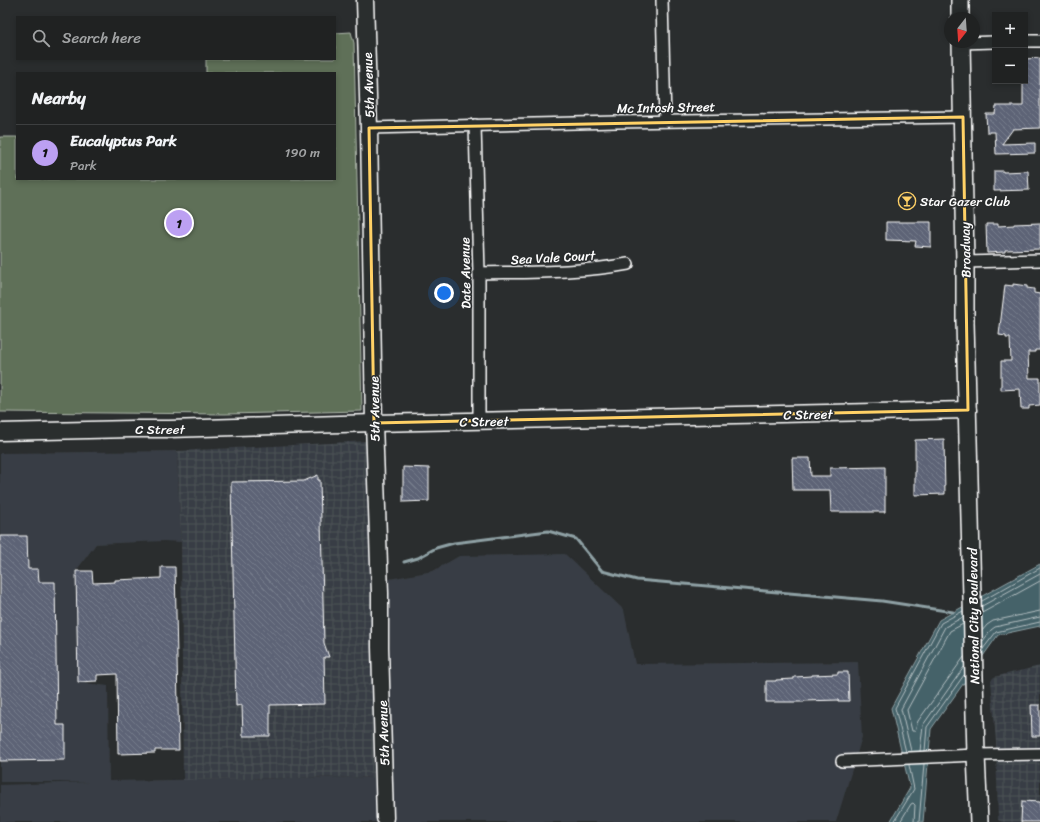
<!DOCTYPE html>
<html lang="en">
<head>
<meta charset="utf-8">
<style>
  body { margin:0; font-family:Sriracha,sans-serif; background:#282a2a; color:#f1f3f6 }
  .controls { position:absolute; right:12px; top:12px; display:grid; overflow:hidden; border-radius:0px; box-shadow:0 2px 6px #0003 }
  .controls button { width:36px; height:36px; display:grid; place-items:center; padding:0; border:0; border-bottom:1px solid #3d3f40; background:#202222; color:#f1f3f6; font:20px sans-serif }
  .compass { position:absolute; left:944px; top:12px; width:36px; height:36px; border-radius:50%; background:#202222; box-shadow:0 2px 6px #0003; rotate:197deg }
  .you { position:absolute; left:444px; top:293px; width:14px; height:14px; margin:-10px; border:3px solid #fff; border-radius:50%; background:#1a73e8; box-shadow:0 0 0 6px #1a73e833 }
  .badge { display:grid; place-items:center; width:26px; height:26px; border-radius:50%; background:#bca0f2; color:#111; font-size:13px; font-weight:700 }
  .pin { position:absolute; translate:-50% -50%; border:2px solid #fff; box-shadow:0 1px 4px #0006 }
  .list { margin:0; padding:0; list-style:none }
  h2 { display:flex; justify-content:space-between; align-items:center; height:52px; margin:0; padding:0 16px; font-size:17px }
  h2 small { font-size:13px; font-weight:400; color:#a2a4a5 }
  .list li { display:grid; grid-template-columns:26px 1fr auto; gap:12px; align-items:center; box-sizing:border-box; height:56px; padding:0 16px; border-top:1px solid #3d3f40 }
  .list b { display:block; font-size:15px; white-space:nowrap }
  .list p { margin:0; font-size:13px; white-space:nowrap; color:#a2a4a5 }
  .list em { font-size:13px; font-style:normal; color:#a2a4a5 }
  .icon { flex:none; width:22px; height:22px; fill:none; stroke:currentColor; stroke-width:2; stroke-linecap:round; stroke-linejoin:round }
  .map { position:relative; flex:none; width:1040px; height:822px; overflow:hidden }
  .search { position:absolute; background:#202222; box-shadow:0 2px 6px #0003; left:16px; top:16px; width:320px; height:44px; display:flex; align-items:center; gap:10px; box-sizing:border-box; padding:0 14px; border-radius:0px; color:#a2a4a5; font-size:15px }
  .panel { position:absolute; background:#202222; box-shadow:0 2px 6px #0003; left:16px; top:72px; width:320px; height:108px; border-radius:0px }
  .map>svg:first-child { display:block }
  .built { fill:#393e44 }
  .industrial { fill:url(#industrial-grid) }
  .green { fill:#5f7058; stroke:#afb8ac }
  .water { fill:#456269; stroke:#8fa1a5 }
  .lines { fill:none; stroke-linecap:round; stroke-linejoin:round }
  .shore { stroke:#b5c0c3; stroke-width:1 }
  .stream { stroke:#8fa1a5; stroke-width:3 }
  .building { fill:url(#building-back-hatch); stroke:#fff }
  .street-casing { stroke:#fff; stroke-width:14 }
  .secondary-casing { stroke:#fff; stroke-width:19 }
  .primary-casing { stroke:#fff; stroke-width:20 }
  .street { stroke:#2a2d2e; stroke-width:11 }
  .secondary { stroke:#2a2d2e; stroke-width:16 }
  .primary { stroke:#2a2d2e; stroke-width:17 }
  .marked { fill:none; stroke:#ffd166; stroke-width:3; stroke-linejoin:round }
  .labels { text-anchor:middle; stroke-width:3; stroke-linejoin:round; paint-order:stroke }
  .street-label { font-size:13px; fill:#fff; stroke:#2a2d2e }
  .poi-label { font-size:13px; fill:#fff; stroke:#2a2d2e; text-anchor:start }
</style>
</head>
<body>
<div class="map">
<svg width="1040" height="822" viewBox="0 0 1040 822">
  <defs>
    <pattern id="industrial-grid" width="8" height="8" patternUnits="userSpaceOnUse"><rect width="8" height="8" fill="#393e44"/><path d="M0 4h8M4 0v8" fill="none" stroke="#4d5157"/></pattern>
    <pattern id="building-back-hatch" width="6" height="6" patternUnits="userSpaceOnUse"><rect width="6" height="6" fill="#5d6476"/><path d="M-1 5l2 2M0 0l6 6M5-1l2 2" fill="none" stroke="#757b8b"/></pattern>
  </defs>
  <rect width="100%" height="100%" fill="#2a2d2e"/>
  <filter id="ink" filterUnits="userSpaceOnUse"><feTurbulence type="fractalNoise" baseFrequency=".025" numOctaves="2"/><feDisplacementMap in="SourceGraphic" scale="8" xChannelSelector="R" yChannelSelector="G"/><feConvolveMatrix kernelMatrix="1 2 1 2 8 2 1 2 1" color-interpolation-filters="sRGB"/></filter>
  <g filter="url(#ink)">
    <g class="built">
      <path d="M177,451L181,542L164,541L96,544L76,571L79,682L108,686L109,781L355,777L374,778L381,822H0V785L88,782H0V453Z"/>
      <path d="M565,554L624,610L635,664L858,662L862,737L836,822H392L389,579L433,571L459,556Z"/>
    </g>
    <g class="industrial">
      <path d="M368,441L374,778L355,777L183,780L181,542L177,451Z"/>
      <path d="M1040,666V822H1002L998,820L996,742L991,680L994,677Z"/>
    </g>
    <path class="green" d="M351,32L354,43L362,411L225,414L0,412V137H17V179H335V73H206V59H335V33Z"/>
    <path class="water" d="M1040,564V626L998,635L931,729L923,822H890L910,788L891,708L939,620Z"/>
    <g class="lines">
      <g class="shore">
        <path d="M982,601L1040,568"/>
        <path d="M982,606L1040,574"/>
        <path d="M982,613L1040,581"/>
        <path d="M963,624L950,631L907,710L912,731H915L918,721L964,657"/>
        <path d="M982,631L987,625L993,621L1040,611"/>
        <path d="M983,641L991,630L995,627L1040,617"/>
        <path d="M983,649L996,632L1040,622"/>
        <path d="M911,751L901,709L945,627L963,617"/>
        <path d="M920,751L923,725L964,667"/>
        <path d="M925,751L927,727L964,675"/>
        <path d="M906,752L895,708L941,623L963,611"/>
        <path d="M894,822L914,789L909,765"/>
        <path d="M900,822L911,804L913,803L915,805L914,822"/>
        <path d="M919,822L924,764"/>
      </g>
      <path class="stream" d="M404,562L418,558L436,548L454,543L548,531L576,539L602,571L637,580L882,601L953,612"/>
    </g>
    <g class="building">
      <path d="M1040,58V128L1013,129L1002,144L1035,143V153L996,154L995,132H987L986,114H995L996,106H1023V81H1025V59Z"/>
      <path d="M994,171H1003V172L1028,171L1029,190L994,191Z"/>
      <path d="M886,222H931V247L915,246L916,241L886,240Z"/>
      <path d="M1040,223V249L1005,250V252L987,253L986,224H998V226L1014,225V224Z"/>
      <path d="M1013,284L1027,286V288L1034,289V293L1040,294V350H1035V352H1028L1029,378H1040V405L1029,406V409H1021L1020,389L1001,390V361H1011L1010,338H1006V336L999,335L1005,285L1013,286Z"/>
      <path d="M944,439L945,494L915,495V440Z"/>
      <path d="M792,458H810L811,476H830V468L885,467V512H831L830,490H793Z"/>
      <path d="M403,467L429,468V501L403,502Z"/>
      <path d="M318,475V480H320L324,643L329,657H324L325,704L270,705V736H243L242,705L236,706L231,482L304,481Z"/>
      <path d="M0,536H27L28,569H38L39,582H55L57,725H65V760L0,761Z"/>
      <path d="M161,567H175L179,750H155V753L118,754L117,674L97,675V681L78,682L76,571H92L93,583L115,582V580L161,578Z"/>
      <path d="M838,672H848L849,701H838V700L804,701V702H766V681H776V680L794,679V677L812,676V675L838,674Z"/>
      <path d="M1031,705H1040V736H1032Z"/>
      <path d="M1022,801L1040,802V822H1021Z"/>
    </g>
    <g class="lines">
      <defs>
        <g id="street">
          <path d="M662,0L665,121"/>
          <path d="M1025,41H1040"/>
          <path d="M961,43L995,42"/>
          <path d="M475,125L479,273V421"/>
          <path d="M369,128L617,122L963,117"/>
          <path d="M965,262L1040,260"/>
          <path d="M479,273C529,272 580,273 628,264"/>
          <path d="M842,761L976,755L1040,754"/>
        </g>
        <g id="secondary">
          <path d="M365,0L369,128L374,423L380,593V647L385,818"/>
          <path d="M0,432L132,429H169L374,423L968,410"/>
        </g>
        <g id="primary">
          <path d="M960,0V18"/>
          <path d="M961,42L965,262V322L976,755L979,822"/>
        </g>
      </defs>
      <use href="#street" class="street-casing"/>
      <use href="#secondary" class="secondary-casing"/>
      <use href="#primary" class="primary-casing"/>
      <use href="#street" class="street"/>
      <use href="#secondary" class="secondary"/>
      <use href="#primary" class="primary"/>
    </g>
  </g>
  <path class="marked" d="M963,117L968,410L374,423L369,128Z"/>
  <defs>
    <symbol id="bar-ring" viewBox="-11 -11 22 22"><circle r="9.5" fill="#2a2d2e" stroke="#ffd166" stroke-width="1.5"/><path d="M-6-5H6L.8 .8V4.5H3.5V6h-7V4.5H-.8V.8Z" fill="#ffd166"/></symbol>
  </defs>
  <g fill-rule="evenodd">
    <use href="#bar-ring" x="897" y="191" width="20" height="20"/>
  </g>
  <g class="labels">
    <g class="street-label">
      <text transform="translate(368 85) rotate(-92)" y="5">5th Avenue</text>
      <text transform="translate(666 107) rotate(-1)" y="5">Mc Intosh Street</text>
      <text transform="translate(965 250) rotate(-91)" y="5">Broadway</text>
      <text transform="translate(553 257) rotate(-3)" y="5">Sea Vale Court</text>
      <text transform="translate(465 273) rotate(-91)" y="5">Date Avenue</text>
      <text transform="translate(374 409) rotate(-91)" y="5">5th Avenue</text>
      <text transform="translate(808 414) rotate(-1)" y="5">C Street</text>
      <text transform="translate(484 421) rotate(-1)" y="5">C Street</text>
      <text x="160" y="434">C Street</text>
      <text transform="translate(973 616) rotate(-91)" y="5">National City Boulevard</text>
      <text transform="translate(383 733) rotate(-92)" y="5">5th Avenue</text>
    </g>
    <g class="poi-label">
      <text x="920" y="206">Star Gazer Club</text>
    </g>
  </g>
</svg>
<div class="controls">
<button>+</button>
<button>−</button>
</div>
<svg class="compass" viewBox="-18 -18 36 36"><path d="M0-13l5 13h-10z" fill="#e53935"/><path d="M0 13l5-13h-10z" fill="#a2a4a5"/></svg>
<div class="you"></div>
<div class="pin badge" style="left:179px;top:223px">1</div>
<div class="search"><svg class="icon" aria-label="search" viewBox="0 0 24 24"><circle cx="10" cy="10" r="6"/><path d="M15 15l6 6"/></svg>Search here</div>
<section class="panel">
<h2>Nearby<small></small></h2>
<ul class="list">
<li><span class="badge">1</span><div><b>Eucalyptus Park</b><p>Park</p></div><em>190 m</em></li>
</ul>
</section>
</div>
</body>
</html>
